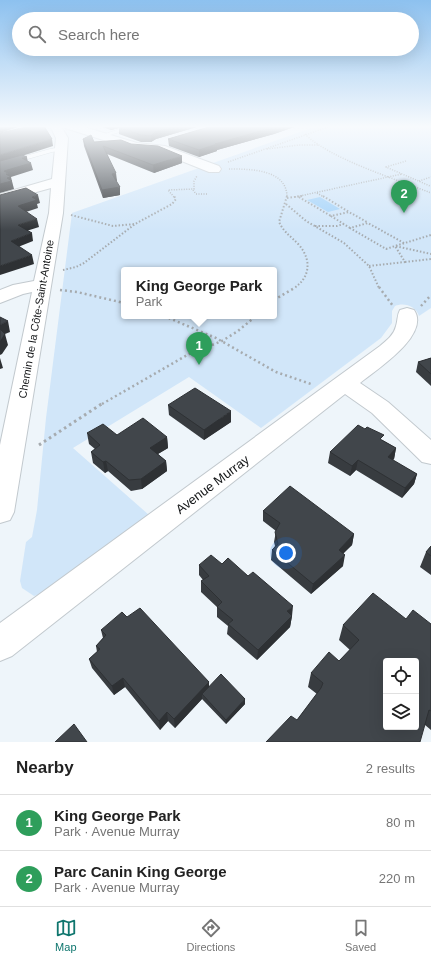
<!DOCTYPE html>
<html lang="en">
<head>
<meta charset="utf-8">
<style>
  body { margin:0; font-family:Helvetica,sans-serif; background:#f2f2f2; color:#222 }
  .controls { position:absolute; right:12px; bottom:12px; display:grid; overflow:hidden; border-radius:4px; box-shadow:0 4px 16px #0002 }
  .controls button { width:36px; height:36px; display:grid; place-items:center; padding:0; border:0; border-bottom:1px solid #e0e0e0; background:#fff; color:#222; font:20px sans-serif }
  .you { position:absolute; left:286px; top:553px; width:14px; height:14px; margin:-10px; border:3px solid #fff; border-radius:50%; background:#1a73e8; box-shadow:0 0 0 6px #1a73e833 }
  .badge { display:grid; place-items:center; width:26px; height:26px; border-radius:50%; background:#0f766e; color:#fff; font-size:13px; font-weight:700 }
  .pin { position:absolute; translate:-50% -33px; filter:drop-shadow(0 1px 2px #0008) }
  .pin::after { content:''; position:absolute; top:21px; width:14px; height:12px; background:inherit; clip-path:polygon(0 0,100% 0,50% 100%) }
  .popup { position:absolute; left:121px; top:267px; width:156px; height:52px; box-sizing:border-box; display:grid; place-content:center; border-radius:4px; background:#fff; filter:drop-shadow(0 1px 3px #0005); font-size:13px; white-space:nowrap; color:#767676 }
  .popup b { font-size:15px; color:#222 }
  .popup::after { content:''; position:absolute; left:50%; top:100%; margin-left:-8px; border:8px solid transparent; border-top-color:#fff }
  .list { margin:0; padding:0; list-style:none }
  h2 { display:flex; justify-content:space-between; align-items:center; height:52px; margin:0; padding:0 16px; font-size:17px }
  h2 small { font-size:13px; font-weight:400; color:#767676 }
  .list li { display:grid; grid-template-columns:26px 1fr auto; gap:12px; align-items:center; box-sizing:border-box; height:56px; padding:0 16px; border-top:1px solid #e0e0e0 }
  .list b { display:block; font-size:15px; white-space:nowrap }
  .list p { margin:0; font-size:13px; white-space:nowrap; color:#767676 }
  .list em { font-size:13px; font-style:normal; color:#767676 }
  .icon { flex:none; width:22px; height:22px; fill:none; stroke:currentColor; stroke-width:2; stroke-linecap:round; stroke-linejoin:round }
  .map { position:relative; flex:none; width:431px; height:742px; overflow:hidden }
  .search { position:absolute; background:#fff; box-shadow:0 4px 16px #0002; left:12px; right:12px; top:12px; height:44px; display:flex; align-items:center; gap:10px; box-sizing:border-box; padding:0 14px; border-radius:22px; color:#767676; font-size:15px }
  .sheet { height:164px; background:#fff }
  nav { display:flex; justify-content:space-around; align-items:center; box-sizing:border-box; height:56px; border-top:1px solid #e0e0e0; background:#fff; font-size:11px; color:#767676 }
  nav a { display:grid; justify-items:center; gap:2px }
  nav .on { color:#0f766e }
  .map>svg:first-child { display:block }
  .green { fill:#d1e6f9; fill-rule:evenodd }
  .water { fill:#a6d4fa }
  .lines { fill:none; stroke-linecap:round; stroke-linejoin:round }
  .lane-casing { stroke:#c2c9ce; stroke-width:1 }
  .street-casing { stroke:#c2c9ce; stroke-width:2 }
  .path-far3 { stroke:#a6abaf; stroke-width:1.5; stroke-dasharray:1 1.5; stroke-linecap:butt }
  .path-far2 { stroke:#a6abaf; stroke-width:2; stroke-dasharray:1.5 2; stroke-linecap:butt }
  .path-far1 { stroke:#a6abaf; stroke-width:2.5; stroke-dasharray:2 3; stroke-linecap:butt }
  .path { stroke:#a6abaf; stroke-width:3; stroke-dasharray:2.5 3.5; stroke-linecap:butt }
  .lane { fill:#fff; fill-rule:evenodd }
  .street { fill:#fff; fill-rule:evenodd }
  .wall { fill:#383c40 }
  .shaded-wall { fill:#2e3134 }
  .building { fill:#41464b; stroke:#2e3134; fill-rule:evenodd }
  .labels { text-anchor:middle; stroke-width:4; stroke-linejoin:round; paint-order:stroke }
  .street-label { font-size:11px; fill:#121416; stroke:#fff }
  .near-street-label { font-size:13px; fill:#121416; stroke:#fff }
</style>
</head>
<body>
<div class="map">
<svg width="431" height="742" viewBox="0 0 431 742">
  <rect width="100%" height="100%" fill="#eef5fa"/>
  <path class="green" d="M317,126H431V308L419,316C416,306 404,302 395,306L392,311V323L381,338L261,428L189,377L73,448L149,515L40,594L34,596L22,588L20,581L26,542L32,537L37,510L46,418L72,213ZM124,270H274V316H124Z"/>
  <path class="water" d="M320,197L340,209L328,212L307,200Z"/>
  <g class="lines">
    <defs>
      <g id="lane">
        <path d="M129,126H138L104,137L99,136Z"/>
        <path d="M62,147L64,148V150L52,152L0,167V163L50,149Z"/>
      </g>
      <g id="street">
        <path d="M50,126H61L68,138L63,213L14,512L10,520L0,523V445L32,292L23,294L0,303V290L13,285L34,281L49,213L51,188L0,202V194L52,179L56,138Z"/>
        <path d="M64,126H81L137,143L165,146L219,166L221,169L219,172H209L159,152L132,149L65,128Z"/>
        <path d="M407,308L414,310C431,335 376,370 360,383L388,402L431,440V464L422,462L372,413L345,394L12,656L0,661V623L380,346C386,341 394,335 396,326C398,320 397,315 400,310Z"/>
      </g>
    </defs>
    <use href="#lane" class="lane-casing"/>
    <use href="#street" class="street-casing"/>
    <g class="path-far3">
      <path d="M305,134C330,159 396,179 431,193"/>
      <path d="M267,149L299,145H318"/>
      <path d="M406,161L386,167L430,186"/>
      <path d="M228,162L331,126"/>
      <path d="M229,169C250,169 287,169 287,197"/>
      <path d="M419,181L431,177"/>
      <path d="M193,190L196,194H208"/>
      <path d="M317,193L324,197"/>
      <path d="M174,197L168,190L194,189V181L197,176"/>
      <path d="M295,197L402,174"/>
    </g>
    <g class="path-far2">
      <path d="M287,196L279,222C285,234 291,236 299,245C312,260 310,278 294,288"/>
      <path d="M323,196L349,212"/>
      <path d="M299,197L331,216"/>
      <path d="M287,198L302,196"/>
      <path d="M286,204L306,221L344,243L369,266L379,288"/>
      <path d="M71,215L113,226L135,224"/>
      <path d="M315,226H337L344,224"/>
      <path d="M350,228L331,216L349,212L367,222"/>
      <path d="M404,243L368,223L350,228L386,249L395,246L431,254"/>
      <path d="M405,262L431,259"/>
      <path d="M369,266L405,262L395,246L431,235"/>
      <path d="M63,270L76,267L84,263L135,224L172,204L176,199L174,196"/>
    </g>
    <g class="path-far1">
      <path d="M379,287L393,306"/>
      <path d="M60,290L77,292L124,303"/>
      <path d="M274,300L296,287"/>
      <path d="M421,306L431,295"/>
      <path d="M164,316L216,338L276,372L311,384"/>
      <path d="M102,404L189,354L222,341L238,331L256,316"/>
    </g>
    <path class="path" d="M39,445L103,403"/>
    <use href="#lane" class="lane"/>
    <use href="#street" class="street"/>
  </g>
  <g class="wall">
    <path d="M99,126H200L156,139L151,142H141L119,134V128L111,130Z"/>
    <path d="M212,126H297L274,134L217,150V151L199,157L169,146L168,139Z"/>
    <path d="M83,139L94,142L182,163L154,173L107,154L117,181H116L120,195L103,198L84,146Z"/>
    <path d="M431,358V386L416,372L418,362Z"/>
    <path d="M168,405L231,422L204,440L169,415Z"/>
    <path d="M87,433L117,435L167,437L168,448L158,454L166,461L167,471L142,489L131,491L108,471L105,473L93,463L91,452L95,449L89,444Z"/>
    <path d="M382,440L396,448L394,459L392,460L417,474L414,484L402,498L356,470L350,476L328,463L330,452Z"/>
    <path d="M263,511L354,534L352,545L343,553V566L311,594L271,560L272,550L275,546L274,542L276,531L263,521Z"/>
    <path d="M431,546V575L420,567L426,552Z"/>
    <path d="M199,565L292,616L290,627L257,660L227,634L228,626L217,617V607L201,592V581L203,580L199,575Z"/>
    <path d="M127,617L209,686L245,704L226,724L202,699L175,728L168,721L160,730L125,687L114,695L92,668L89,659L97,652L96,646L103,638L101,630Z"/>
    <path d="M406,619L431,624V730L425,725L297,720L317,694L308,687L311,673L339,661L350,650L339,640L343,625Z"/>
  </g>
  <g class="shaded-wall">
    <path d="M0,126H21L0,133Z"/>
    <path d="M110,126H124L119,127V128L111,130Z"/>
    <path d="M176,126H200L156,139L151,142V136L155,132Z"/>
    <path d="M278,126H297L274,134L217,150V151L199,157V150L215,144Z"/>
    <path d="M52,139L53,146L0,163V155Z"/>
    <path d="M182,156V163L154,173L153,165Z"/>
    <path d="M27,157L28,164L31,163L33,170L11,177L14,189L0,193V184L4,171L22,158Z"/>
    <path d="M116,173L117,181H113L112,174Z"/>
    <path d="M120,187V195L103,198L102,190Z"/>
    <path d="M38,195L40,203L37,204L38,208L20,214L18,206L32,197Z"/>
    <path d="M37,219L39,227L20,233L18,225Z"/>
    <path d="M32,233L33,241L13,249L11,241Z"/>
    <path d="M32,255L34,264L0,275V266Z"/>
    <path d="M8,321L10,332L5,334L8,345L2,354L0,355V325Z"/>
    <path d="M0,358L3,368L0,369Z"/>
    <path d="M231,411V422L204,440V430Z"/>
    <path d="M167,437L168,448L151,458L150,448Z"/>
    <path d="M396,448L394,459L385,468L388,457Z"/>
    <path d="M358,460L356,470L350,476L352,466Z"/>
    <path d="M106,461L108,471L105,473L103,462Z"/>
    <path d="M166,461L167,471L142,489L141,479Z"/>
    <path d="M417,474L414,484L402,498L405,488Z"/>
    <path d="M354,534L352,545L337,560L339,550Z"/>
    <path d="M345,555L343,566L311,594L313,584Z"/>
    <path d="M293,606L292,616L287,611Z"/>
    <path d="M292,616L290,627L257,660L258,650Z"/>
    <path d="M123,678L125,687L114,695L112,686Z"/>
    <path d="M209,682V691L202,694V699L175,728L174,719Z"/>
    <path d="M245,699V704L226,724V720Z"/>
    <path d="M167,712L168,721L160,730L159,721Z"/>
  </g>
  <g class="building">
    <path d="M30,126H44L52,139L0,155V133Z"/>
    <path d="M121,126H176L155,132L151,136L141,135L119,127Z"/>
    <path d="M212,126H278L215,144H217L199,150L168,139Z"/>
    <path d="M91,135L94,142L121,140L131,144L158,146L182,156L153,165L103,146L116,173L112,174L120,187L102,190L83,139Z"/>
    <path d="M22,155L27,157L22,158L31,163L4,171L10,174H6L11,177L7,178L12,181L0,184V161Z"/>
    <path d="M26,188L38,195L32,197L37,200L18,206L37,219L18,225L32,233L11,241L32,255L0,266V195Z"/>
    <path d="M0,317L8,321L0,325Z"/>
    <path d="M0,329L5,334L0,342Z"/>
    <path d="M431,358V374L418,362Z"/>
    <path d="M195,388L231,411L204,430L168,405Z"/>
    <path d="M143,418L167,437L150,448L166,461L141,479L129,480L106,461L103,462L91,452L100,445L87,433L103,424L117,435Z"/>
    <path d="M358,425L365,429L367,427L384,435L380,439L396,448L388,457L417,474L405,488L358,460L352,466L330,452Z"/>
    <path d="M290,486L354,534L339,550L345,555L313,584L272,550L278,544L275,532L280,523L263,511Z"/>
    <path d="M431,546V556L426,552Z"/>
    <path d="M211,555L222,564L228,558L248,576L253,572L293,606L287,611L292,616L258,650L228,624L233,620L217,607L222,602L201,581L209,576L199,565Z"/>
    <path d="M373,593L406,619L413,610L431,624V711L429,710L420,742H266L291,716L297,720L321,688L323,683L311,673L329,652L339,661L359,640L343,625ZM386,661H416V727H386Z"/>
    <path d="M140,608L209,682L174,719L167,712L159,721L123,678L112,686L89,659L100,649L96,646L106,635L101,630L122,612L127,617Z"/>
    <path d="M221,674L245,699L226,720L202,694Z"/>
    <path d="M74,724L87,742H55Z"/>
  </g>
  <linearGradient id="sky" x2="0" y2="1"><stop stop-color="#8dc1ef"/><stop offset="0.55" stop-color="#f7fafd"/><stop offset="1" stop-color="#f7fafd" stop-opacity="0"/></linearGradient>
  <rect width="431" height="230" fill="url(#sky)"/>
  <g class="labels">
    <g class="street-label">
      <text transform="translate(36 319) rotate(-80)" y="4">Chemin de la Côte-Saint-Antoine</text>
    </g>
    <g class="near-street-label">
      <text transform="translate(212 484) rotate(-37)" y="5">Avenue Murray</text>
    </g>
  </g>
</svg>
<div class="controls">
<button><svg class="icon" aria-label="locate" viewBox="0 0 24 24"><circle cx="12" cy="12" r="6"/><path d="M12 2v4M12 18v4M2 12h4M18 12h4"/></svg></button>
<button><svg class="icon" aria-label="layers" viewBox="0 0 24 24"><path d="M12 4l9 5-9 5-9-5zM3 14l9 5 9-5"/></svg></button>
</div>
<div class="you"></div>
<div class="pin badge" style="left:199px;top:365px;background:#2e9e5b">1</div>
<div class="popup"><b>King George Park</b>Park</div>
<div class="pin badge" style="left:404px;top:213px;background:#2e9e5b">2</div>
<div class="search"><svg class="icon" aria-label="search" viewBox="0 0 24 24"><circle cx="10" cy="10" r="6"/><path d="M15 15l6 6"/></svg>Search here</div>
</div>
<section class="sheet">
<h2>Nearby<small>2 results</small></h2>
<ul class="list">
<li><span class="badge" style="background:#2e9e5b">1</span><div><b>King George Park</b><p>Park · Avenue Murray</p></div><em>80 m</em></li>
<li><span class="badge" style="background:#2e9e5b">2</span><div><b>Parc Canin King George</b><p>Park · Avenue Murray</p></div><em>220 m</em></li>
</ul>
</section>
<nav>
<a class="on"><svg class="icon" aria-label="map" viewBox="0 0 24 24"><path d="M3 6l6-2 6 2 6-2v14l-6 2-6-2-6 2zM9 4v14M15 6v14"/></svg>Map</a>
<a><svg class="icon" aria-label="directions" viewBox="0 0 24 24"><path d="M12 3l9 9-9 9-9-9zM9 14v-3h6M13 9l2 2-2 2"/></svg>Directions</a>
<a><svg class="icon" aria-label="saved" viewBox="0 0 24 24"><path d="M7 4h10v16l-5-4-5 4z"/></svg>Saved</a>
</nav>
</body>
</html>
